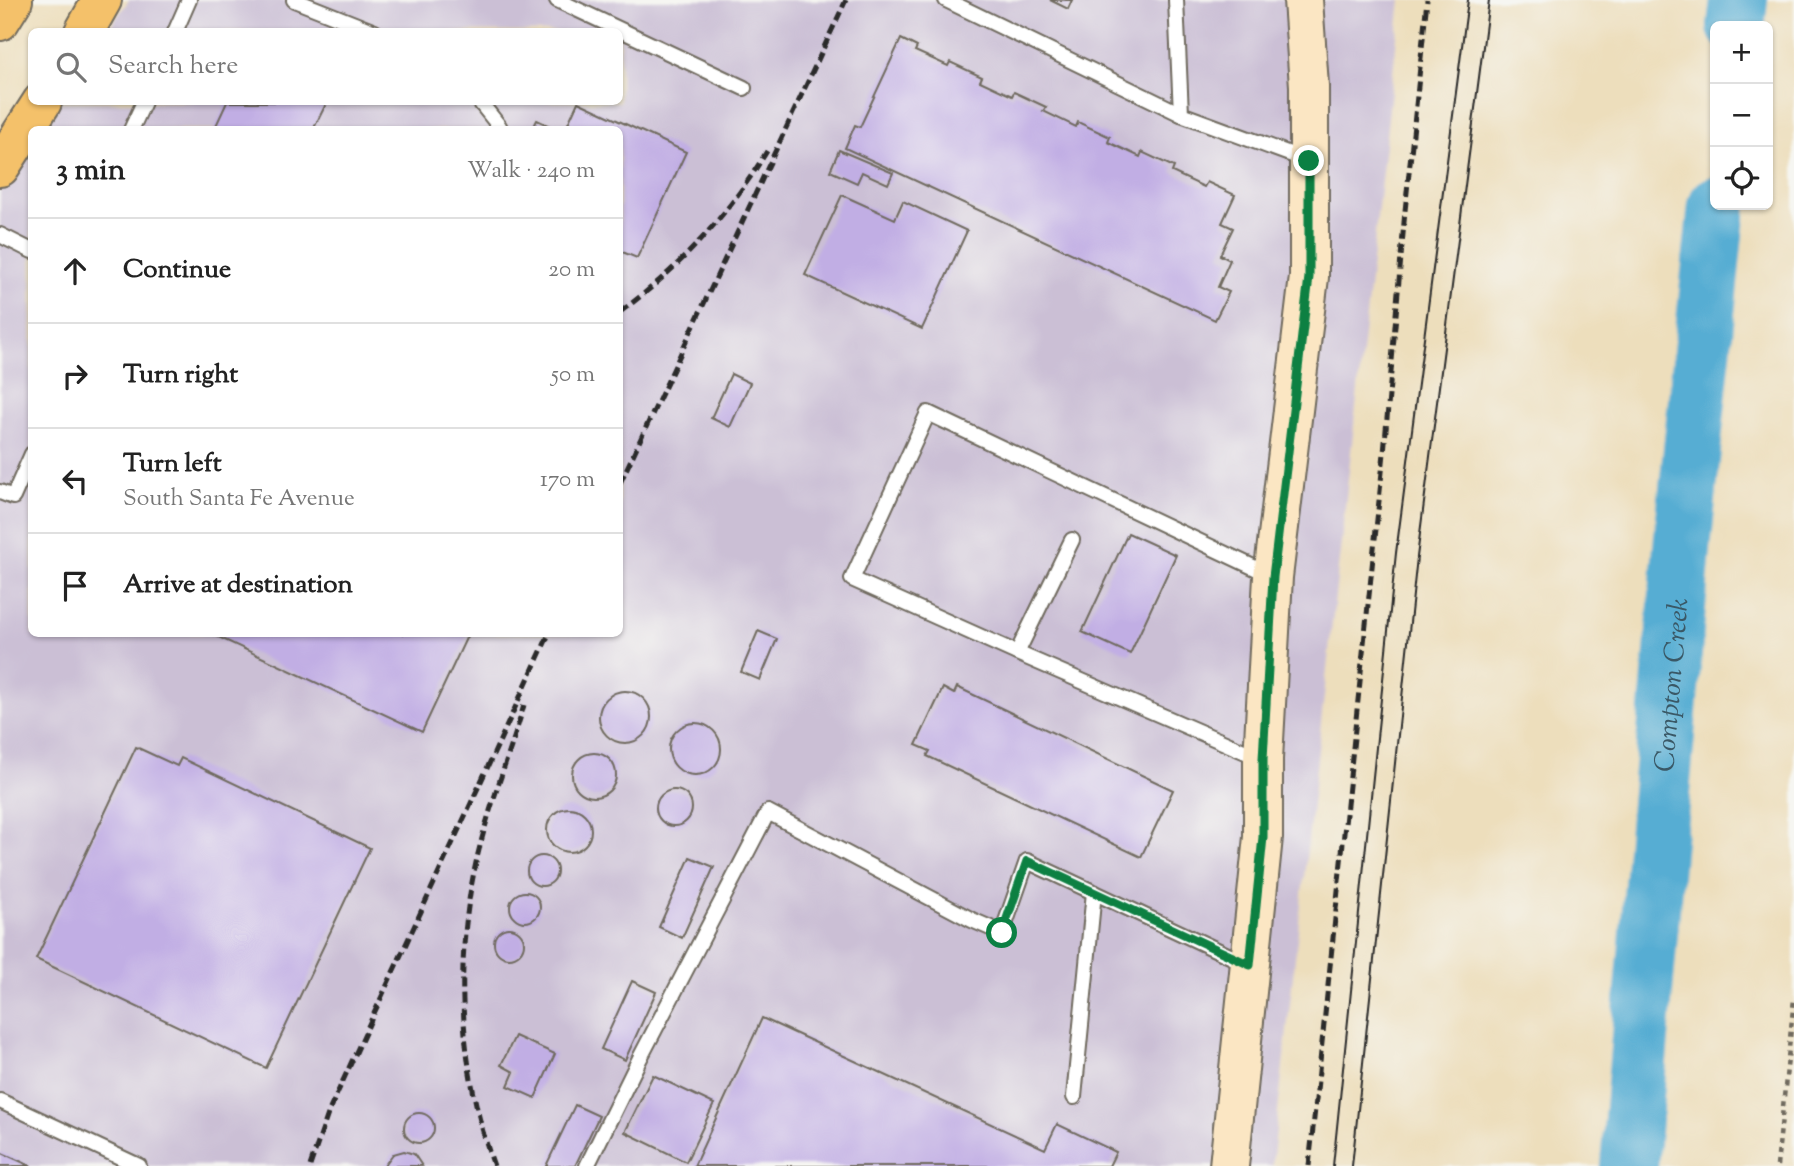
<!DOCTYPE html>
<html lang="en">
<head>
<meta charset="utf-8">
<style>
  body { margin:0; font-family:"Sorts Mill Goudy",serif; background:#f6f6f6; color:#222 }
  .controls { position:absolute; right:21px; top:21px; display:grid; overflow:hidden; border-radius:10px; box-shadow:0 2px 5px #0004 }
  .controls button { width:63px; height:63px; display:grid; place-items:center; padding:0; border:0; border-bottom:2px solid #e0e0e0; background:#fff; color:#222; font:35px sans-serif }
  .stop { position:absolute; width:21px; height:21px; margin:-16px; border:5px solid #0b8043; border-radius:50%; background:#fff }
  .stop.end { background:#0b8043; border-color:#fff; box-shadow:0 2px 7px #0008 }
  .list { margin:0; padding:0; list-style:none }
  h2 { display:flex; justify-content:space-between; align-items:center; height:91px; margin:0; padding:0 28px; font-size:30px }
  h2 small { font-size:23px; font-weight:400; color:#767676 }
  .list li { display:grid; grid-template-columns:46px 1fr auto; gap:21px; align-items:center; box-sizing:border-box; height:105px; padding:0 28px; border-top:2px solid #e0e0e0 }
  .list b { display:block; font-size:26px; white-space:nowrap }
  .list p { margin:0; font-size:23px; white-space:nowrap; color:#767676 }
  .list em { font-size:23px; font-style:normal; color:#767676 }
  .icon { flex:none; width:38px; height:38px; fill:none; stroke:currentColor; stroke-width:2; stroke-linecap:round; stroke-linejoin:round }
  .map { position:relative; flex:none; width:1794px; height:1166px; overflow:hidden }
  .search { position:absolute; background:#fff; box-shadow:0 2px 5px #0004; left:28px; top:28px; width:595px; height:77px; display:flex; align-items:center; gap:18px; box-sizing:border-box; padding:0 24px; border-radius:10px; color:#767676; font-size:26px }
  .panel { position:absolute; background:#fff; box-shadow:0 2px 5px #0004; left:28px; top:126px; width:595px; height:511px; border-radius:10px }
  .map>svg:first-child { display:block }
  .industrial { fill:#cbbfd5 }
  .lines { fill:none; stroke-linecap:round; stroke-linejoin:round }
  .river { stroke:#56add3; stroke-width:58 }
  .building { fill:#c1aee4 }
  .lane-casing { stroke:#6f6a5e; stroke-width:18 }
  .secondary-casing { stroke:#6f6a5e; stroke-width:42 }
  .primary-casing { stroke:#6f6a5e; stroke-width:42 }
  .path { stroke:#6f6a5e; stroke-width:4.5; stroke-dasharray:5 5; stroke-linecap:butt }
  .lane { stroke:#fff; stroke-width:14 }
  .secondary { stroke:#fbe6c3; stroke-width:38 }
  .primary { stroke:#f4c16a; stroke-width:38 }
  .tram { stroke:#2b2b2b; stroke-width:2 }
  .rail { stroke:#2b2b2b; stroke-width:5; stroke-dasharray:10 5; stroke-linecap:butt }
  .route { stroke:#0b8043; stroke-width:9 }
  .labels { text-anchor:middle; stroke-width:5; stroke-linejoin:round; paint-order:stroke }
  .water-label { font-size:28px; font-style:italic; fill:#3a5866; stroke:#f6f6f2 }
</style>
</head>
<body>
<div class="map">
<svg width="1794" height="1166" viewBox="0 0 1794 1166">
  <rect width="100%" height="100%" fill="#f6f6f2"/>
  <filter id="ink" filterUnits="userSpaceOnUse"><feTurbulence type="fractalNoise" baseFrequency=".0143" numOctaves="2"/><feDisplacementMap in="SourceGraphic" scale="14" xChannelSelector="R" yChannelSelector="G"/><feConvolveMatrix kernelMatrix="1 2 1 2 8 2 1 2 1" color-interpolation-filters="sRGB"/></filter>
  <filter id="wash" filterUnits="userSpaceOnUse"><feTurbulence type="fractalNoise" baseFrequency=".00686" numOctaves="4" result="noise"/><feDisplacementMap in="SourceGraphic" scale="28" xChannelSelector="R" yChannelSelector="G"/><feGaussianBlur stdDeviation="1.57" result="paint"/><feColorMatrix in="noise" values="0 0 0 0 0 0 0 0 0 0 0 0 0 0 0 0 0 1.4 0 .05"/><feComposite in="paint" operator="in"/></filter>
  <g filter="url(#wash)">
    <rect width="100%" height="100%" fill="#eddebc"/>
    <path class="industrial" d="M129,0H1401L1272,1166H0V188L31,142L32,634H620V130L40,129L59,102H620V32L107,31Z"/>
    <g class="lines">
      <g class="river">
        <path d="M1736,26L1739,0"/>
        <path id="s1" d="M1629,1166L1682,548L1717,205"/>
      </g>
    </g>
    <g id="blocks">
      <g class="building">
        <path d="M1050,0H1072L1068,9Z"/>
        <path d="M901,39L917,47L915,51L948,66L950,62L982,77L980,81L1012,96L1014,92L1046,107L1043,111L1076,127L1078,122L1110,137L1108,142L1140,157L1142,152L1174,167L1172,172L1204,187L1207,182L1235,195L1222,223L1233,228L1220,255L1230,260L1218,287L1229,292L1215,320L845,148L855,125L860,127Z"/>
        <path d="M227,102H327L313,130H214Z"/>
        <path d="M578,102L686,152L637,258L620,251V130H565Z"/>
        <path d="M537,120L558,130H532Z"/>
        <path d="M839,150L893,173L888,184L862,172L857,183L830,171Z"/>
        <path d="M842,195L895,219L903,201L967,231L922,329L805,275Z"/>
        <path d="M731,374L750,383L730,427L711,418Z"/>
        <path d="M1128,533L1176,555L1130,654L1082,632Z"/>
        <path d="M758,631L777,639L760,680L741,672Z"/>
        <path d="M212,634H468L422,732Z"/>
        <path d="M957,687L1173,790L1141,857L927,756L930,751L916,745L943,688L954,694Z"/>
        <circle cx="625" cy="717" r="26"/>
        <circle cx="695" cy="749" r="26"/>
        <path d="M136,747L177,766L181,758L370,848L266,1068L36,959Z"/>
        <circle cx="594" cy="775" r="22"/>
        <circle cx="674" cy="808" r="18"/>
        <circle cx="569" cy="830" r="22"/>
        <circle cx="542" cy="871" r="15"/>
        <path d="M690,857L714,867L682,938L659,927Z"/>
        <circle cx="525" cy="907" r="15"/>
        <circle cx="509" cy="943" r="15"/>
        <path d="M632,981L656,992L625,1060L601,1049Z"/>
        <path d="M762,1018L1045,1149L1057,1124L1116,1152L1109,1166H694Z"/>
        <path d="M515,1036L555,1054L535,1098L508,1086L514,1072L501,1065Z"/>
        <path d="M653,1075L714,1104L686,1162L625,1132Z"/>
        <path d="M575,1105L599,1116L575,1166H546Z"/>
        <circle cx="419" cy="1128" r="15"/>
        <path d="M404,1151L414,1154L422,1166H384L393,1154Z"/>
        <path d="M0,1152L31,1166H0Z"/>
      </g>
    </g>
  </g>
  <g filter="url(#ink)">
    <use href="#blocks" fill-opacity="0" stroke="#6f6a5e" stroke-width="2"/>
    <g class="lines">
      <defs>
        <g id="lane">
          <path d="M294,0L375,32"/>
          <path d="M557,0L744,88"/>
          <path d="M946,0L1181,114"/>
          <path d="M1176,0L1181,114L1306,160"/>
          <path d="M175,32L189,0"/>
          <path d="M480,102L499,126L497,130"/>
          <path d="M131,130L144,102"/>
          <path d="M0,235L32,251"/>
          <path d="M0,492L13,497L32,454"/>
          <path d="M1017,653L1072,540"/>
          <path d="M1262,759L1017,653L852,579L928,413L1270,575"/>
          <path d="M1074,1097L1094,892"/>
          <path d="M0,1101L139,1166"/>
          <path d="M587,1166L640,1058L768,812L972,920L1002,933L1027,861L1249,965"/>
        </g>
        <path id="secondary" d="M1229,1166L1263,837V759L1273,577L1309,277V86L1303,0"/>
        <g id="primary">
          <path d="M0,21L13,0"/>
          <path d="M84,32L102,0"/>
          <path d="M0,167L42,102"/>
        </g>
      </defs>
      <use href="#lane" class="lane-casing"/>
      <use href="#secondary" class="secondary-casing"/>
      <use href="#primary" class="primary-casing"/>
      <path class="path" d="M1777,1166L1794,999"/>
      <use href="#lane" class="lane"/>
      <use href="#secondary" class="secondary"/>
      <use href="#primary" class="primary"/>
      <g class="tram">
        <path d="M1333,1166L1396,553L1468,0"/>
        <path d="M1352,1166L1417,557L1489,0"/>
      </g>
      <g class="rail">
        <path d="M620,312C679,269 729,214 767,151"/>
        <path d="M620,483L846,0"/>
        <path d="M310,1166L329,1111L549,634"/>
        <path d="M494,1166C457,1063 453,948 481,842C493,796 511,751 524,705"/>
        <path d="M1309,1166L1384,453L1405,211L1427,0"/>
      </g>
    </g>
  </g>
  <g class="lines" filter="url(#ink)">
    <path class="route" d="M1002,933L1027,861L1250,965L1263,837V759L1273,577L1309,277V161"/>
  </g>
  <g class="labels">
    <g class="water-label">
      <text dy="10" stroke="none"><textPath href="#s1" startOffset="483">Compton Creek</textPath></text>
    </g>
  </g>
</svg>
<div class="controls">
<button>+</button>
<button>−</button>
<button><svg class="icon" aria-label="locate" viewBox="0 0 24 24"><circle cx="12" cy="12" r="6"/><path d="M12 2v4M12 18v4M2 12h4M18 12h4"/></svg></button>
</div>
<div class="stop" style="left:1002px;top:933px"></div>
<div class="stop end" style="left:1309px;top:161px"></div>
<div class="search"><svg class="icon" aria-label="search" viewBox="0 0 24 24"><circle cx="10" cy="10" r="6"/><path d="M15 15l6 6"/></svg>Search here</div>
<section class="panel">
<h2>3 min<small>Walk · 240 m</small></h2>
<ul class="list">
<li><svg class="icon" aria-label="ahead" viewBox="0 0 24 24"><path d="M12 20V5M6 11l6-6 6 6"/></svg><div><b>Continue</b></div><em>20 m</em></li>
<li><svg class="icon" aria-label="right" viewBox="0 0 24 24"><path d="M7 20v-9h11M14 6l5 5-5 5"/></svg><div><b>Turn right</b></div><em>50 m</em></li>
<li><svg class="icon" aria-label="left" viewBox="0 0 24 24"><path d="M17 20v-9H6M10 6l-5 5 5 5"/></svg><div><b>Turn left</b><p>South Santa Fe Avenue</p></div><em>170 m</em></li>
<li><svg class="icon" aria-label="arrive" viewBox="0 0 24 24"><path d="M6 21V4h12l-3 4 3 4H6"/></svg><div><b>Arrive at destination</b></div></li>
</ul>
</section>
</div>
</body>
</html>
